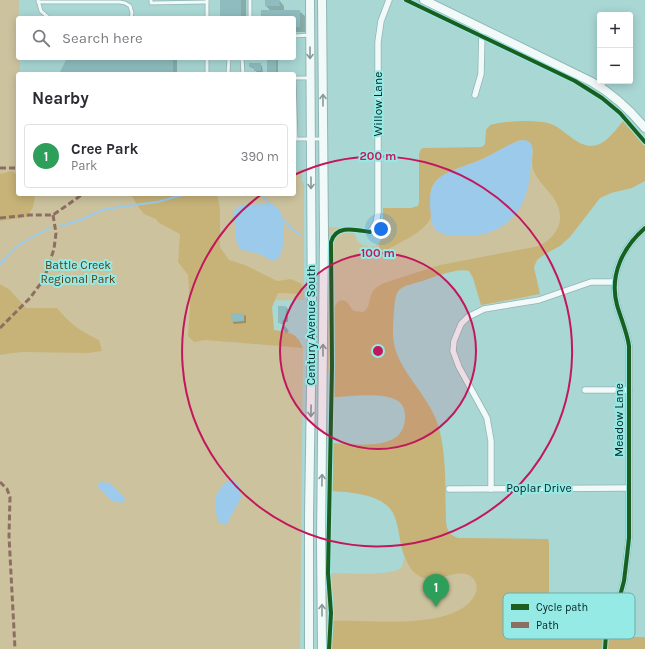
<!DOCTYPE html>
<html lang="en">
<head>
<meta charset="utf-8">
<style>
  body { margin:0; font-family:Karla,sans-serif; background:#f7f7f7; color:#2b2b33 }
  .controls { position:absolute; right:12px; top:12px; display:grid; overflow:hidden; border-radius:4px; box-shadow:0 2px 10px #0003 }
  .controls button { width:36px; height:36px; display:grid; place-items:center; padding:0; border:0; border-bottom:1px solid #e1e1e2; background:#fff; color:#2b2b33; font:20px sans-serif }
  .you { position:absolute; left:381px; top:229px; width:14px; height:14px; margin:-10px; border:3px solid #fff; border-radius:50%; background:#1a73e8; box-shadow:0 0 0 6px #1a73e833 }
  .badge { display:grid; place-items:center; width:26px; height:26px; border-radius:50%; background:#0f766e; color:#fff; font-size:13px; font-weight:700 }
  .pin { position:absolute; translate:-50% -33px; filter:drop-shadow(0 1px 2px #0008) }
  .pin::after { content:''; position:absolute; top:21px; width:14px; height:12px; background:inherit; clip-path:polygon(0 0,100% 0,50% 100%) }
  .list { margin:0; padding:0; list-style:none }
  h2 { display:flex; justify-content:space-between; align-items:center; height:52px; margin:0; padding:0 16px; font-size:17px }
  h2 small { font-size:13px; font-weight:400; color:#7c7c81 }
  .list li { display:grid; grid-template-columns:26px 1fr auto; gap:12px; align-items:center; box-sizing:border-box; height:64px; margin:0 8px 8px; padding:0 8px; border:1px solid #e1e1e2; border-radius:4px }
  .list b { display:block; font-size:15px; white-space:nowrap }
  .list p { margin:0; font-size:13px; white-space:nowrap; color:#7c7c81 }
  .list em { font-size:13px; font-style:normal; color:#7c7c81 }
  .icon { flex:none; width:22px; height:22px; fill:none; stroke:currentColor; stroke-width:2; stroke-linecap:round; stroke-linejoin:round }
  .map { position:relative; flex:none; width:645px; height:649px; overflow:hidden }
  .search { position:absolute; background:#fff; box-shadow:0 2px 10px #0003; left:16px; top:16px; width:280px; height:44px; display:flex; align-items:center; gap:10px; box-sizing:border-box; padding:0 14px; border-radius:4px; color:#7c7c81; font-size:15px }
  .panel { position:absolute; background:#fff; box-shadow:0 2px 10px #0003; left:16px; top:72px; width:280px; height:124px; border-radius:4px }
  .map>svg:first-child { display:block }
  .green { fill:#ccc39e }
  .forest { fill:#c7b378 }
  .water { fill:#9bcaeb }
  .shadow { fill:#0003 }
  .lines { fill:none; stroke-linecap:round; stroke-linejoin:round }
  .stream { stroke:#9bcaeb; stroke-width:2 }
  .building { fill:#8fbdbf }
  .lane-casing { stroke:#91b5b3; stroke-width:4.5 }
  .street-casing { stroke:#91b5b3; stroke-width:7 }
  .secondary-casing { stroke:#91b5b3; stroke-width:10 }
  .lane { stroke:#f2f9f9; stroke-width:3 }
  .street { stroke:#f2f9f9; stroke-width:5.5 }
  .secondary { stroke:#f2f9f9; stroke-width:8 }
  .quiet { stroke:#8d6e63; stroke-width:3; stroke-dasharray:6 3; stroke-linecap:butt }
  .cycleway-casing { stroke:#96eae5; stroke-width:6 }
  .cycleway { stroke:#1b5e20; stroke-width:4 }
  .oneway { stroke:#869a9a }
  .ring { fill:none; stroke:#c2185b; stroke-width:2 }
  .labels { text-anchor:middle; stroke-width:4; stroke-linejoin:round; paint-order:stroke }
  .street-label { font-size:12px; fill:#012625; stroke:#96eae5 }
  .park-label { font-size:12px; fill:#593b12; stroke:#96eae5 }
  .key { fill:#96eae5; stroke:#69afab; stroke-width:1 }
  .key-label { font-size:11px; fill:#012625 }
  .centre { fill:#c2185b; stroke:#96eae5; stroke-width:2 }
  .ring-label { font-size:12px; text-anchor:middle; font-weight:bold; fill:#c2185b; stroke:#96eae5; stroke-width:4; stroke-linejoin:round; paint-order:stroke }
</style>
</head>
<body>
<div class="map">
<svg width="645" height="649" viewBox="0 0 645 649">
  <rect width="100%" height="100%" fill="#a9d7d4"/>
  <g class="green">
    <path d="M0,0H19L18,58H20V74H18V194H294V179L298,170L302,169V183H304V300L228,301V342L303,348L300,649H0V355L16,353H0Z"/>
    <path d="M550,126L565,239L528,259L529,297L482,305L471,266L389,289V371H328L327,227L355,228C353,241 363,249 375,246L382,239L383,231L423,210V151H488Z"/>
    <path d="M448,542L547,639L645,649H326L325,572H327L328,575L330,574V573C346,573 392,577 402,567L404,558L409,567Z"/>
  </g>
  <g class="forest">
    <path d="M624,120L645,144V181L632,188L611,193L600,198L570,237L560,246L545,254L537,260L534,267L540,294L481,305L473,278L469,271C457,267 432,278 419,282C397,288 396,288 394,312C393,324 392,336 395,348C403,376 431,398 439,428C447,458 445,491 446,522C447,530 449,535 458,538L548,539L549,543V623L552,635L560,637H645V649H330L332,621C368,619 455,632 475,595C477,590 478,583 473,578C458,564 434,589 416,574C407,566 404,557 401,545C399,535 398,523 393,513C383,494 349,492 330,491L332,443C356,444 406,453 405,416C405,408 402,402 394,399C378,392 350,397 332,397V313C334,306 339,295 348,303C350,306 351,309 354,311L363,312C371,308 368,298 373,291C376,287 380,285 384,283L440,265L539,246C559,236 567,217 553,197C546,188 537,180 533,169C530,160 536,150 530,143L521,140L517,141C506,147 495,153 484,158C470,165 444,171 435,182C427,193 432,203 431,215C430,230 398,243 387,250L381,251L379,249V245L383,234V208H411L418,206L419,202V154L421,149L423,148L482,147L485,144L486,130L490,125C505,121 536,119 551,124C559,127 565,133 572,138C597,157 609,138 624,120Z"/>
    <path d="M12,171L18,176V194H35V196L33,207L27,217L0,221V174Z"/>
    <path d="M147,194H217L220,209V247L229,260L245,265L277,281L291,279L302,284L301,294L278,293L272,307L274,330C288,332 297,332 303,348L205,340L194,342L188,336L190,307L188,275L178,262L180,234L159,223L156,219L144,214L137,205L132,196Z"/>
    <path d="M0,284L10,290L26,308H57C70,324 80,331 99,340L102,351L88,353L22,352L0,355Z"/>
  </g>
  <g class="water">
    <path d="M525,140C536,143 532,154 531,163C530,183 526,207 509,221C497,232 480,236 464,236C455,236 441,236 435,229C430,225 429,197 431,191C432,187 434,183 437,180C447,170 470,165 483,159C494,154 505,146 516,142C519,141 522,140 525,140Z"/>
    <path d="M272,204L280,210L284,227L283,246L279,258L272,261L262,255L240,249L235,238V226L233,212L240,205Z"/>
    <path d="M231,479L239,485L241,498L226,525L219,523C212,503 213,491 231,479Z"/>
    <path d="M99,482L110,483L125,498L123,503L112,501L98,487Z"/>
  </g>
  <g class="shadow">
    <rect x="221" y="0" width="25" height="18"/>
    <path d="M266,0H279L284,6V11H299L305,16V32H294V18H262L271,11L266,6Z"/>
    <path d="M68,58H177V74H61Z"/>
    <path d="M268,58H275L278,60V74H269L268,72Z"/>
    <path d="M260,64L262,66L263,73H257L255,69L250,67Z"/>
    <path d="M286,307L288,309V322H284V324H281L279,322Z"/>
    <path d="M243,314L246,316V323L234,324L232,321Z"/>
    <path d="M285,326L289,331L286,333L282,328Z"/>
  </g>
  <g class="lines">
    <g class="stream">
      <path d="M260,194L272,206"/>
      <path d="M280,216L292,229L301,235"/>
      <path d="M60,226L78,221L105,209L157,202L186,194"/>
      <path d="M0,264L17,246L51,227"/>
    </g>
  </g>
  <g class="building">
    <rect x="220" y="0" width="21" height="18"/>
    <path d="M265,0H279L280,6H265Z"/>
    <path d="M261,10H300V27H294V18H261Z"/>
    <path d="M67,58H173V74H59Z"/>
    <rect x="267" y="58" width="9" height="14"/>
    <path d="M249,63H261V71H254V67H249Z"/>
    <path d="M278,306H286V320H282V323H278Z"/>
    <path d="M231,313H244V321L231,322Z"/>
  </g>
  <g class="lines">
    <defs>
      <g id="lane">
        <path d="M38,0L41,11L49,18"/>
        <path d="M151,0V3L207,2"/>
        <path d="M250,0V18"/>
        <path d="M38,2H120L125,3L130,6L132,13L131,18"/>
        <path d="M207,18V0"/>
        <path d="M294,36L310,35"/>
        <path d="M242,58L243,74"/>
        <path d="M207,74V58"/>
        <path d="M228,74L229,58"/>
        <path d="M294,78L296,139"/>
        <path d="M294,78H310"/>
        <path d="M294,139H322"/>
      </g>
      <g id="street">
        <path d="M600,87L604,81"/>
        <path d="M475,95L481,74L482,28"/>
        <path d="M370,232L376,223L378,213V42L381,21L389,0"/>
        <path d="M585,390H629"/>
        <path d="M449,489L628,488"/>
        <path d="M491,489V441L487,418L459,367L453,351L454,341L461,324L468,317L484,309L539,300L591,282H614"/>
        <path d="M613,622L624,581L629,538V346C627,332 621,319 617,305C609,275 623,247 645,228"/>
      </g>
      <g id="secondary">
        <path d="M424,0L592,82C613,94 630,110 645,128"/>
        <path d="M309,649V515L312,324L310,0"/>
        <path d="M322,649L321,543L324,236L322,0"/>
      </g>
    </defs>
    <use href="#lane" class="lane-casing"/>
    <use href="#street" class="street-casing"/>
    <use href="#secondary" class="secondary-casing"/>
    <use href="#lane" class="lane"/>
    <use href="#street" class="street"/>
    <use href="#secondary" class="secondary"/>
    <g class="quiet">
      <path d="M0,168H18"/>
      <path d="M0,218L29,215H53L83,194"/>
      <path d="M0,328L30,298L44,279L54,249L56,233L53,215"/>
      <path d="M0,482L7,489L10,497L9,536L15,649"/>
    </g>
    <defs>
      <g id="cycleway">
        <path d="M406,0L575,81L602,98L620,113L645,142"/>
        <path d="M329,649L331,613L328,573L332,366L331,242C336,224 356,230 370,232"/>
        <path d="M605,649L606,634L613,622L624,581L627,556L629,538V346C627,332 621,319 617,305C609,275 623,247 645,228"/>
      </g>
    </defs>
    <use href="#cycleway" class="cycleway-casing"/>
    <use href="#cycleway" class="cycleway"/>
  </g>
  <defs><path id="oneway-shaft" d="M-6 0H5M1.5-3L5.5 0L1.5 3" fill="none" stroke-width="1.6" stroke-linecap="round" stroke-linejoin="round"/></defs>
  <g class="oneway">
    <use href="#oneway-shaft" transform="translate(310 53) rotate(90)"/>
    <use href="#oneway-shaft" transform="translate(323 100) rotate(-90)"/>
    <use href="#oneway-shaft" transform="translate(311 183) rotate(90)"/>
    <use href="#oneway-shaft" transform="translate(323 350) rotate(-90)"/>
    <use href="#oneway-shaft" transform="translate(311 411) rotate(91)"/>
    <use href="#oneway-shaft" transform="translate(322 480) rotate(-89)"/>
    <use href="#oneway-shaft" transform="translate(322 610) rotate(-90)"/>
  </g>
  <circle cx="378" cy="351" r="98" fill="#c2185b" fill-opacity=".12"/>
  <g class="ring">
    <circle cx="378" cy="351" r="98"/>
    <path d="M294 175A195 195 0 1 1 262 194"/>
  </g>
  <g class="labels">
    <g class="street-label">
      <text transform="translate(378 104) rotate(-90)" y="4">Willow Lane</text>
      <text transform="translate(311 325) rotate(-90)" y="4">Century Avenue South</text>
      <text transform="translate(619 420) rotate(-90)" y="4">Meadow Lane</text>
      <text x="539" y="492">Poplar Drive</text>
    </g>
    <g class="park-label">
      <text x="78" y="269">Battle Creek<tspan x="78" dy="14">Regional Park</tspan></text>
    </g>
  </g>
  <rect x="503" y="593" width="132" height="46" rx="6" class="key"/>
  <rect x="511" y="604" width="18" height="6" fill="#1b5e20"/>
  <rect x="511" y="622" width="18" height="6" fill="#8d6e63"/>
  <g class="key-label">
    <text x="536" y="611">Cycle path</text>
    <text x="536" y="629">Path</text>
  </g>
  <circle cx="378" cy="351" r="6" class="centre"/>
  <g class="ring-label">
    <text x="378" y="160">200 m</text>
    <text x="378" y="257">100 m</text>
  </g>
</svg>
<div class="controls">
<button>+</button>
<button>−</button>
</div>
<div class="you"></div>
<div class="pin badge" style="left:436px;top:607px;background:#2e9e5b">1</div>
<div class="search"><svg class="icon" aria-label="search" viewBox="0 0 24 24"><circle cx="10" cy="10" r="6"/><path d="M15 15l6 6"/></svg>Search here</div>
<section class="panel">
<h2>Nearby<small></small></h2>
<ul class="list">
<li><span class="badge" style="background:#2e9e5b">1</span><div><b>Cree Park</b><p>Park</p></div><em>390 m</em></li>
</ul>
</section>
</div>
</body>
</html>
